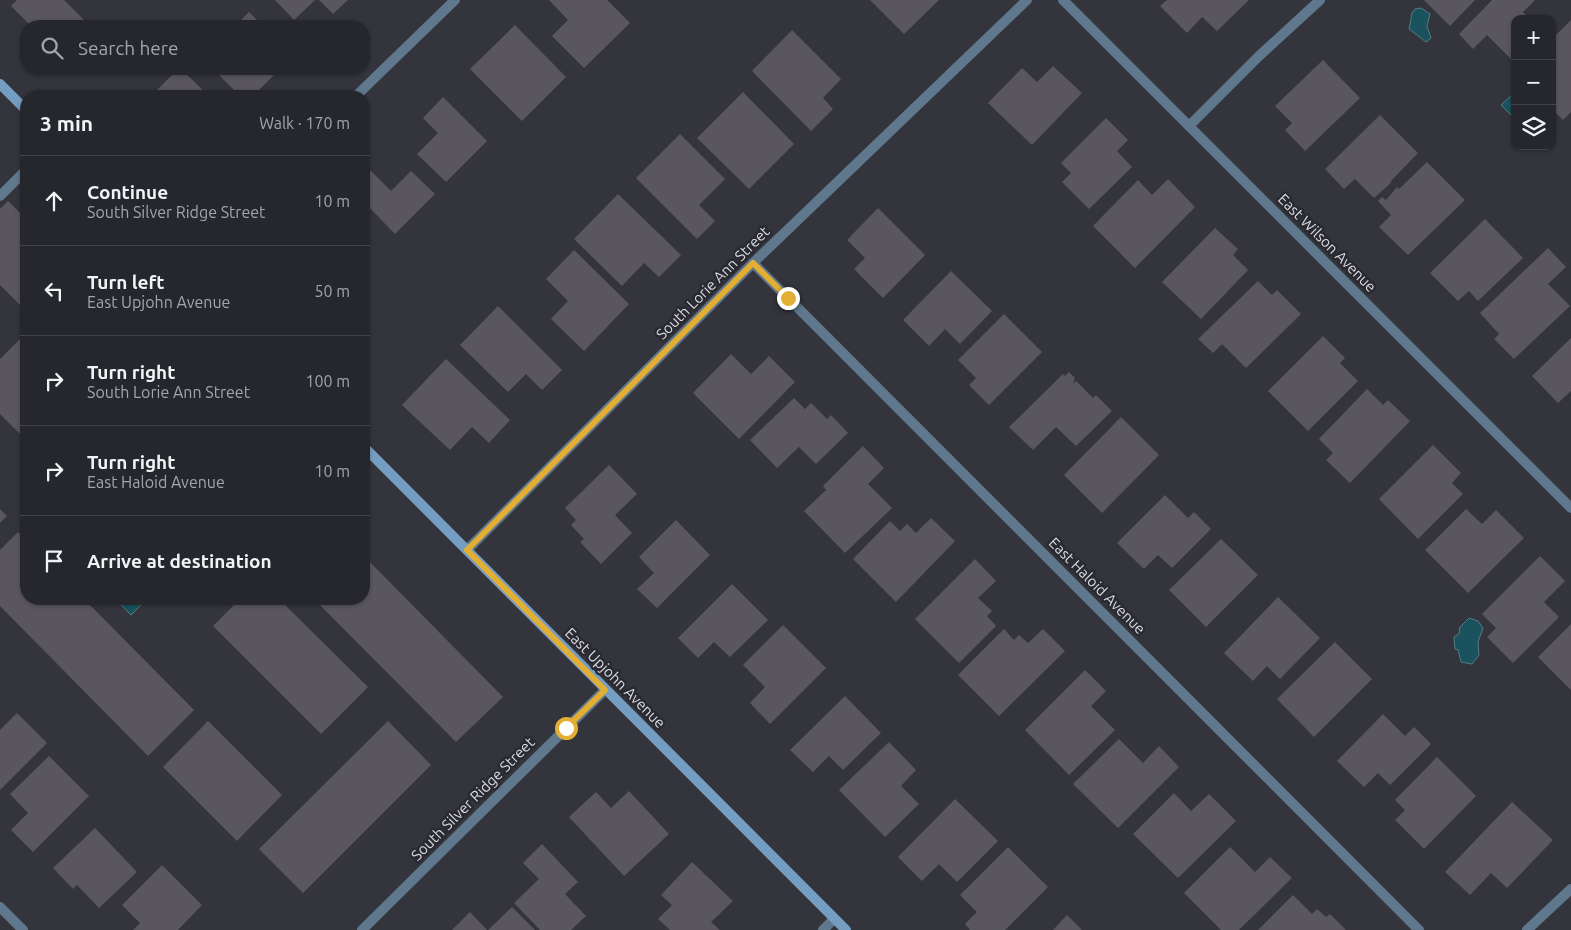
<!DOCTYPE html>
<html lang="en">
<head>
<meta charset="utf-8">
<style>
  body { margin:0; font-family:Ubuntu,sans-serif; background:#2e2f35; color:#f1f3f6 }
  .controls { position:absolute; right:15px; top:15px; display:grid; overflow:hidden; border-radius:10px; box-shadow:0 1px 4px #0004 }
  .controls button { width:45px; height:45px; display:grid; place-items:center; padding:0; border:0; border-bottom:1px solid #424449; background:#26272d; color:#f1f3f6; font:25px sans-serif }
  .stop { position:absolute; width:15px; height:15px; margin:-11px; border:4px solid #e3ae34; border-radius:50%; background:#fff }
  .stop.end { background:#e3ae34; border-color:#fff; box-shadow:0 1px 5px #0008 }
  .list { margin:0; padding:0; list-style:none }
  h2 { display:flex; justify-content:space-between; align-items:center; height:65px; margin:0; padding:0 20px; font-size:21px }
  h2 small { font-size:16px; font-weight:400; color:#a4a5aa }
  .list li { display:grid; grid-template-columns:32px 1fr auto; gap:15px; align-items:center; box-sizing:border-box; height:90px; padding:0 20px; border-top:1px solid #424449 }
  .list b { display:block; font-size:19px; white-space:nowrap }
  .list p { margin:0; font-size:16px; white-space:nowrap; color:#a4a5aa }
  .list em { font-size:16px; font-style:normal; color:#a4a5aa }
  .icon { flex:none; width:28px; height:28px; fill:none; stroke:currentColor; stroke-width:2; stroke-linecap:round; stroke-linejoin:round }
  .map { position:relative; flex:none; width:1571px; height:930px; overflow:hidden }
  .search { position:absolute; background:#26272d; box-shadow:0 1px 4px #0004; left:20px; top:20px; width:350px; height:55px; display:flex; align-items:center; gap:12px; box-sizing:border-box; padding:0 18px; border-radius:20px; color:#a4a5aa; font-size:19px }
  .panel { position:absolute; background:#26272d; box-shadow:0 1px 4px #0004; left:20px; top:90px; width:350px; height:515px; border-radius:20px }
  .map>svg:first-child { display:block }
  .water { fill:#1a535e; stroke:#547c85 }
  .building { fill:#5a565e }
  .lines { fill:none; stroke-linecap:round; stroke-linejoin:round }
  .street { stroke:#5f788e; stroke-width:10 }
  .secondary { stroke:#759dc1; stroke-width:10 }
  .route { stroke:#e3ae34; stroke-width:6 }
  .labels { text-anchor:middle; stroke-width:5; stroke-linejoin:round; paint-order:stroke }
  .street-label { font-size:15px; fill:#dbdbe0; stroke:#292a32 }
</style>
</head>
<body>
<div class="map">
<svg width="1571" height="930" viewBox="0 0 1571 930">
  <rect width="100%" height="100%" fill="#33343c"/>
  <g class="water">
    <path d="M1421,8L1430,14L1427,26L1431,38L1426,42L1409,29L1412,13L1415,9Z"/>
    <path d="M1515,92V119L1501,105Z"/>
    <path d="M115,599H147L131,615Z"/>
    <path d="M1469,618L1478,621L1483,628L1478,642L1479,655L1472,664L1461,662L1458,650L1455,649L1454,637L1459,634L1460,627Z"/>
  </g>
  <g class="building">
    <path d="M17,0H64L86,22L82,26H31L11,6Z"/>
    <path d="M275,0H315L294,20Z"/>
    <path d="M319,0H348L333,14Z"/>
    <path d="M549,0H607L630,23L584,68L552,36L568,20Z"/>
    <path d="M870,0H939L904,34Z"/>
    <path d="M1167,0H1249L1217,31L1202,17L1187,33L1160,6Z"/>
    <path d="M1424,0H1475L1450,26Z"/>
    <path d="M1492,0H1535L1523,12L1530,19H1515V63L1487,35L1473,49L1459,34Z"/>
    <path d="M249,12L263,26H235Z"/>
    <path d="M1571,20V112L1563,120L1552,109V39Z"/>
    <path d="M515,25L566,77L522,121L470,69Z"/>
    <path d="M792,30L841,79L823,98L833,109L811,131L752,71Z"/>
    <path d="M1323,60L1360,98L1305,151L1285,130L1292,123L1275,106Z"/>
    <path d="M1053,66L1082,93L1032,145L988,103L1022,68L1037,82Z"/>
    <path d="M178,69H181L209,96H151Z"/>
    <path d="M213,69H271L276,73L253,96H240Z"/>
    <path d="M743,92L794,144L749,189L697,138Z"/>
    <path d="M443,97L487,141L446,182L417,154L438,133L423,118Z"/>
    <path d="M1380,115L1418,153L1390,182L1391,183L1374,198L1355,179L1344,189L1325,169Z"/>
    <path d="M1106,118L1128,140L1117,151L1132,167L1089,209L1062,182L1071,173L1061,163Z"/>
    <path d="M680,134L725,179L699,205L715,221L697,239L636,178Z"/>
    <path d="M1427,162L1465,200L1408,255L1379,227L1391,215L1378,201L1382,197L1386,200L1397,187L1399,189Z"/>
    <path d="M369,169L391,191L411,171L435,194L395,234L364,202V174Z"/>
    <path d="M1168,179L1195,207L1135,268L1093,226L1138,180L1152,195Z"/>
    <path d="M618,194L681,255L659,277L644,263L622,286L574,239Z"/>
    <path d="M8,201L26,219V311L0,285V209Z"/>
    <path d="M878,208L925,255L883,298L854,269L865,258L847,240Z"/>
    <path d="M1485,219L1523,258L1478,301L1469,291L1458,301L1430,273Z"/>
    <path d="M1215,228L1238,249L1233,255L1248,270L1201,319L1162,282Z"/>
    <path d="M1548,248L1566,267L1548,284L1570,306L1514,359L1494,339L1499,334L1480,313Z"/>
    <path d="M574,250L629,304L584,351L551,319L568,301L546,279Z"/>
    <path d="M951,271L992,311L960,344L945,329L929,346L903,320Z"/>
    <path d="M1258,281L1272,295L1277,290L1301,314L1246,368L1222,344L1213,353L1198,339Z"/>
    <path d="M498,306L562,370L542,390L526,374L508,392L460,345Z"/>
    <path d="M1004,314L1042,352L989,405L969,385L976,378L958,360Z"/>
    <path d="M1323,336L1345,358L1340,363L1358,381L1308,431L1268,391Z"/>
    <path d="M1571,338V391L1558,403L1532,376Z"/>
    <path d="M20,339L26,346V440L0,414V359Z"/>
    <path d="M731,354L751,374L769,356L795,382L739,439L693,393Z"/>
    <path d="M446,359L510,420L489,443L472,427L450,450L402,405Z"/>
    <path d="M1069,372L1075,378L1073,384L1076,381L1093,398L1096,395L1112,411L1076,446L1056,427L1033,450L1009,427L1063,374L1065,376Z"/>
    <path d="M1367,389L1383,405L1388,400L1410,421L1350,483L1326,460L1333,453L1319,439Z"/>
    <path d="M794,398L805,409L811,403L827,419L831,415L848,433L816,464L799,447L777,468L750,440Z"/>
    <path d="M1121,417L1159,455L1102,513L1064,475Z"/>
    <path d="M1433,445L1461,473L1452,483L1463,494L1418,539L1379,499Z"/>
    <path d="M863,446L884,468L868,484L892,508L845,553L804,511L826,490L823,486Z"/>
    <path d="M609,465L637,494L615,515L632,533L601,564L580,542L584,539L571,525L576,520L565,508Z"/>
    <path d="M1165,495L1188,518L1194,512L1211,529L1172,568L1158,555L1144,569L1117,543Z"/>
    <path d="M0,509L7,516L0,523Z"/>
    <path d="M1466,509L1482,524L1496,510L1524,538L1468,593L1425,550Z"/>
    <path d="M931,518L955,541L896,602L853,559L890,521L900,531L907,524L916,533Z"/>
    <path d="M676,520L710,555L657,608L637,589L654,573L639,557Z"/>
    <path d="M18,532L26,540V599H84L194,710L148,756L0,606V550Z"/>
    <path d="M1221,539L1258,575L1206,627L1169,590Z"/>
    <path d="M364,556L503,697L456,742L314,599H364Z"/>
    <path d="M1540,556L1565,581L1544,602L1559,617L1513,663L1487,637L1496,628L1482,614Z"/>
    <path d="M975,559L996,581L978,598L992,611L987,616L996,626L959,663L915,619Z"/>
    <path d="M732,584L768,620L730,657L714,642L698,658L678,638Z"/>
    <path d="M1278,597L1320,638L1280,679L1267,666L1253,681L1224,653Z"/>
    <path d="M240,599H279L368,687L321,734L213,626Z"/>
    <path d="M1571,624V690L1538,657Z"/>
    <path d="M783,625L826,668L770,724L750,703L765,687L743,665Z"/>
    <path d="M1004,629L1014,640L1019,635L1028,643L1043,629L1065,651L999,716L958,675Z"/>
    <path d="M1335,642L1372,679L1314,737L1277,699Z"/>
    <path d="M1085,670L1106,691L1091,706L1115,730L1069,775L1025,730Z"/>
    <path d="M845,696L881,733L843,770L829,756L813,772L790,750Z"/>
    <path d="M17,713L47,743L0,790V730Z"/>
    <path d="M1383,714L1405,736L1414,727L1431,744L1390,785L1378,773L1364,787L1337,761Z"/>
    <path d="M208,721L282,795L237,841L163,767Z"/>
    <path d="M388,721L431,765L303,893L259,849Z"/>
    <path d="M1119,739L1143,763L1159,746L1179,767L1118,828L1073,784Z"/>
    <path d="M889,742L916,770L901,786L919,804L885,837L839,790Z"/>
    <path d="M49,756L89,796L33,852L11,830L28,813L10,794Z"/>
    <path d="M1437,757L1476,796L1424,849L1395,820L1405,810L1395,800Z"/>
    <path d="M629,791L669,834L624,876L569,817L596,792L611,808Z"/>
    <path d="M1174,793L1191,811L1209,794L1236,821L1178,878L1133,834Z"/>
    <path d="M955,799L998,841L957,882L939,864L922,881L898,857Z"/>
    <path d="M1512,802L1553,840L1507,888L1491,873L1470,895L1445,872Z"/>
    <path d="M95,828L137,872L99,908L77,885L73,889L53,868Z"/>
    <path d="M542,844L578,882L565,894L586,916L571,930H540L514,903L539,879L523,863Z"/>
    <path d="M1008,847L1048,887L1005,930H970L965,924L977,912L960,895Z"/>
    <path d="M1230,847L1255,872L1270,857L1292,878L1239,930H1221L1184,893Z"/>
    <path d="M692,862L733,901L711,922L720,930H670L658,919L672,905L661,895Z"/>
    <path d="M162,865L202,905L178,930H133L140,923L122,905Z"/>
    <path d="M1293,895L1312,914L1317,909L1326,917L1330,914L1346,930H1258Z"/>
    <path d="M512,907L535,930H488Z"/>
    <path d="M470,912L487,930H452Z"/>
    <path d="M1067,915L1082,930H1053Z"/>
  </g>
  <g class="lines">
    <g class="street">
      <path d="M1063,0L1571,508"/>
      <path d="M356,96L455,0"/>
      <path d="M1189,126L1258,57L1320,0"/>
      <path d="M0,196L26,170"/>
      <path d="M753,263L1419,930"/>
      <path d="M467,550L753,263L1027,0"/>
      <path d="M0,907L23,930"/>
      <path d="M362,930L605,690"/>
      <path d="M823,930L834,919"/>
      <path d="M1527,930L1571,889"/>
    </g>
    <g class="secondary">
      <path d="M0,84L26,110"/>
      <path d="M364,447L846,930"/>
    </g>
  </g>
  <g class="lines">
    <path class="route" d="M566,728L605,690L467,550L753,263L788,298"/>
  </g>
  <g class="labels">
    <g class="street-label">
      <text transform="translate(1327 243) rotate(45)" y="5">East Wilson Avenue</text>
      <text transform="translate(713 283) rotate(-45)" y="5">South Lorie Ann Street</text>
      <text transform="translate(1097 586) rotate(45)" y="5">East Haloid Avenue</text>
      <text transform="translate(615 678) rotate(45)" y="5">East Upjohn Avenue</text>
      <text transform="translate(473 799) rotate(-45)" y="5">South Silver Ridge Street</text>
    </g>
  </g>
</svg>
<div class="controls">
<button>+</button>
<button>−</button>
<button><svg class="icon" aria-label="layers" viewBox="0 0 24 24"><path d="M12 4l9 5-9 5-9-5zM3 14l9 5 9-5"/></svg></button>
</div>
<div class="stop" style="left:566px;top:728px"></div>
<div class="stop end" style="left:788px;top:298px"></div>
<div class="search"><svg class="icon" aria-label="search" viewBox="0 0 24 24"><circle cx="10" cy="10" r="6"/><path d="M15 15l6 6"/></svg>Search here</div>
<section class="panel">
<h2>3 min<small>Walk · 170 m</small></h2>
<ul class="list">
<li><svg class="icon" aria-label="ahead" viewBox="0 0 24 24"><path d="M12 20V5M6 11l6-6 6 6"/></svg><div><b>Continue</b><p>South Silver Ridge Street</p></div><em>10 m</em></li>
<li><svg class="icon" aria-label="left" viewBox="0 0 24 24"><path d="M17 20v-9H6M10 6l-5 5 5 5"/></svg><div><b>Turn left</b><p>East Upjohn Avenue</p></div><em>50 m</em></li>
<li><svg class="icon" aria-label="right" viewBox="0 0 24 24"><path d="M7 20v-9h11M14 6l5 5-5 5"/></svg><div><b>Turn right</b><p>South Lorie Ann Street</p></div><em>100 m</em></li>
<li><svg class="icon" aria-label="right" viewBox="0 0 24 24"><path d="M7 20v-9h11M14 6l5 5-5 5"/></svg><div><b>Turn right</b><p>East Haloid Avenue</p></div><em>10 m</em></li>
<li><svg class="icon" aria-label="arrive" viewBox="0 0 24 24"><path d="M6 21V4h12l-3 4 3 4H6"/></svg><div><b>Arrive at destination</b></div></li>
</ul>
</section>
</div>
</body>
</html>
